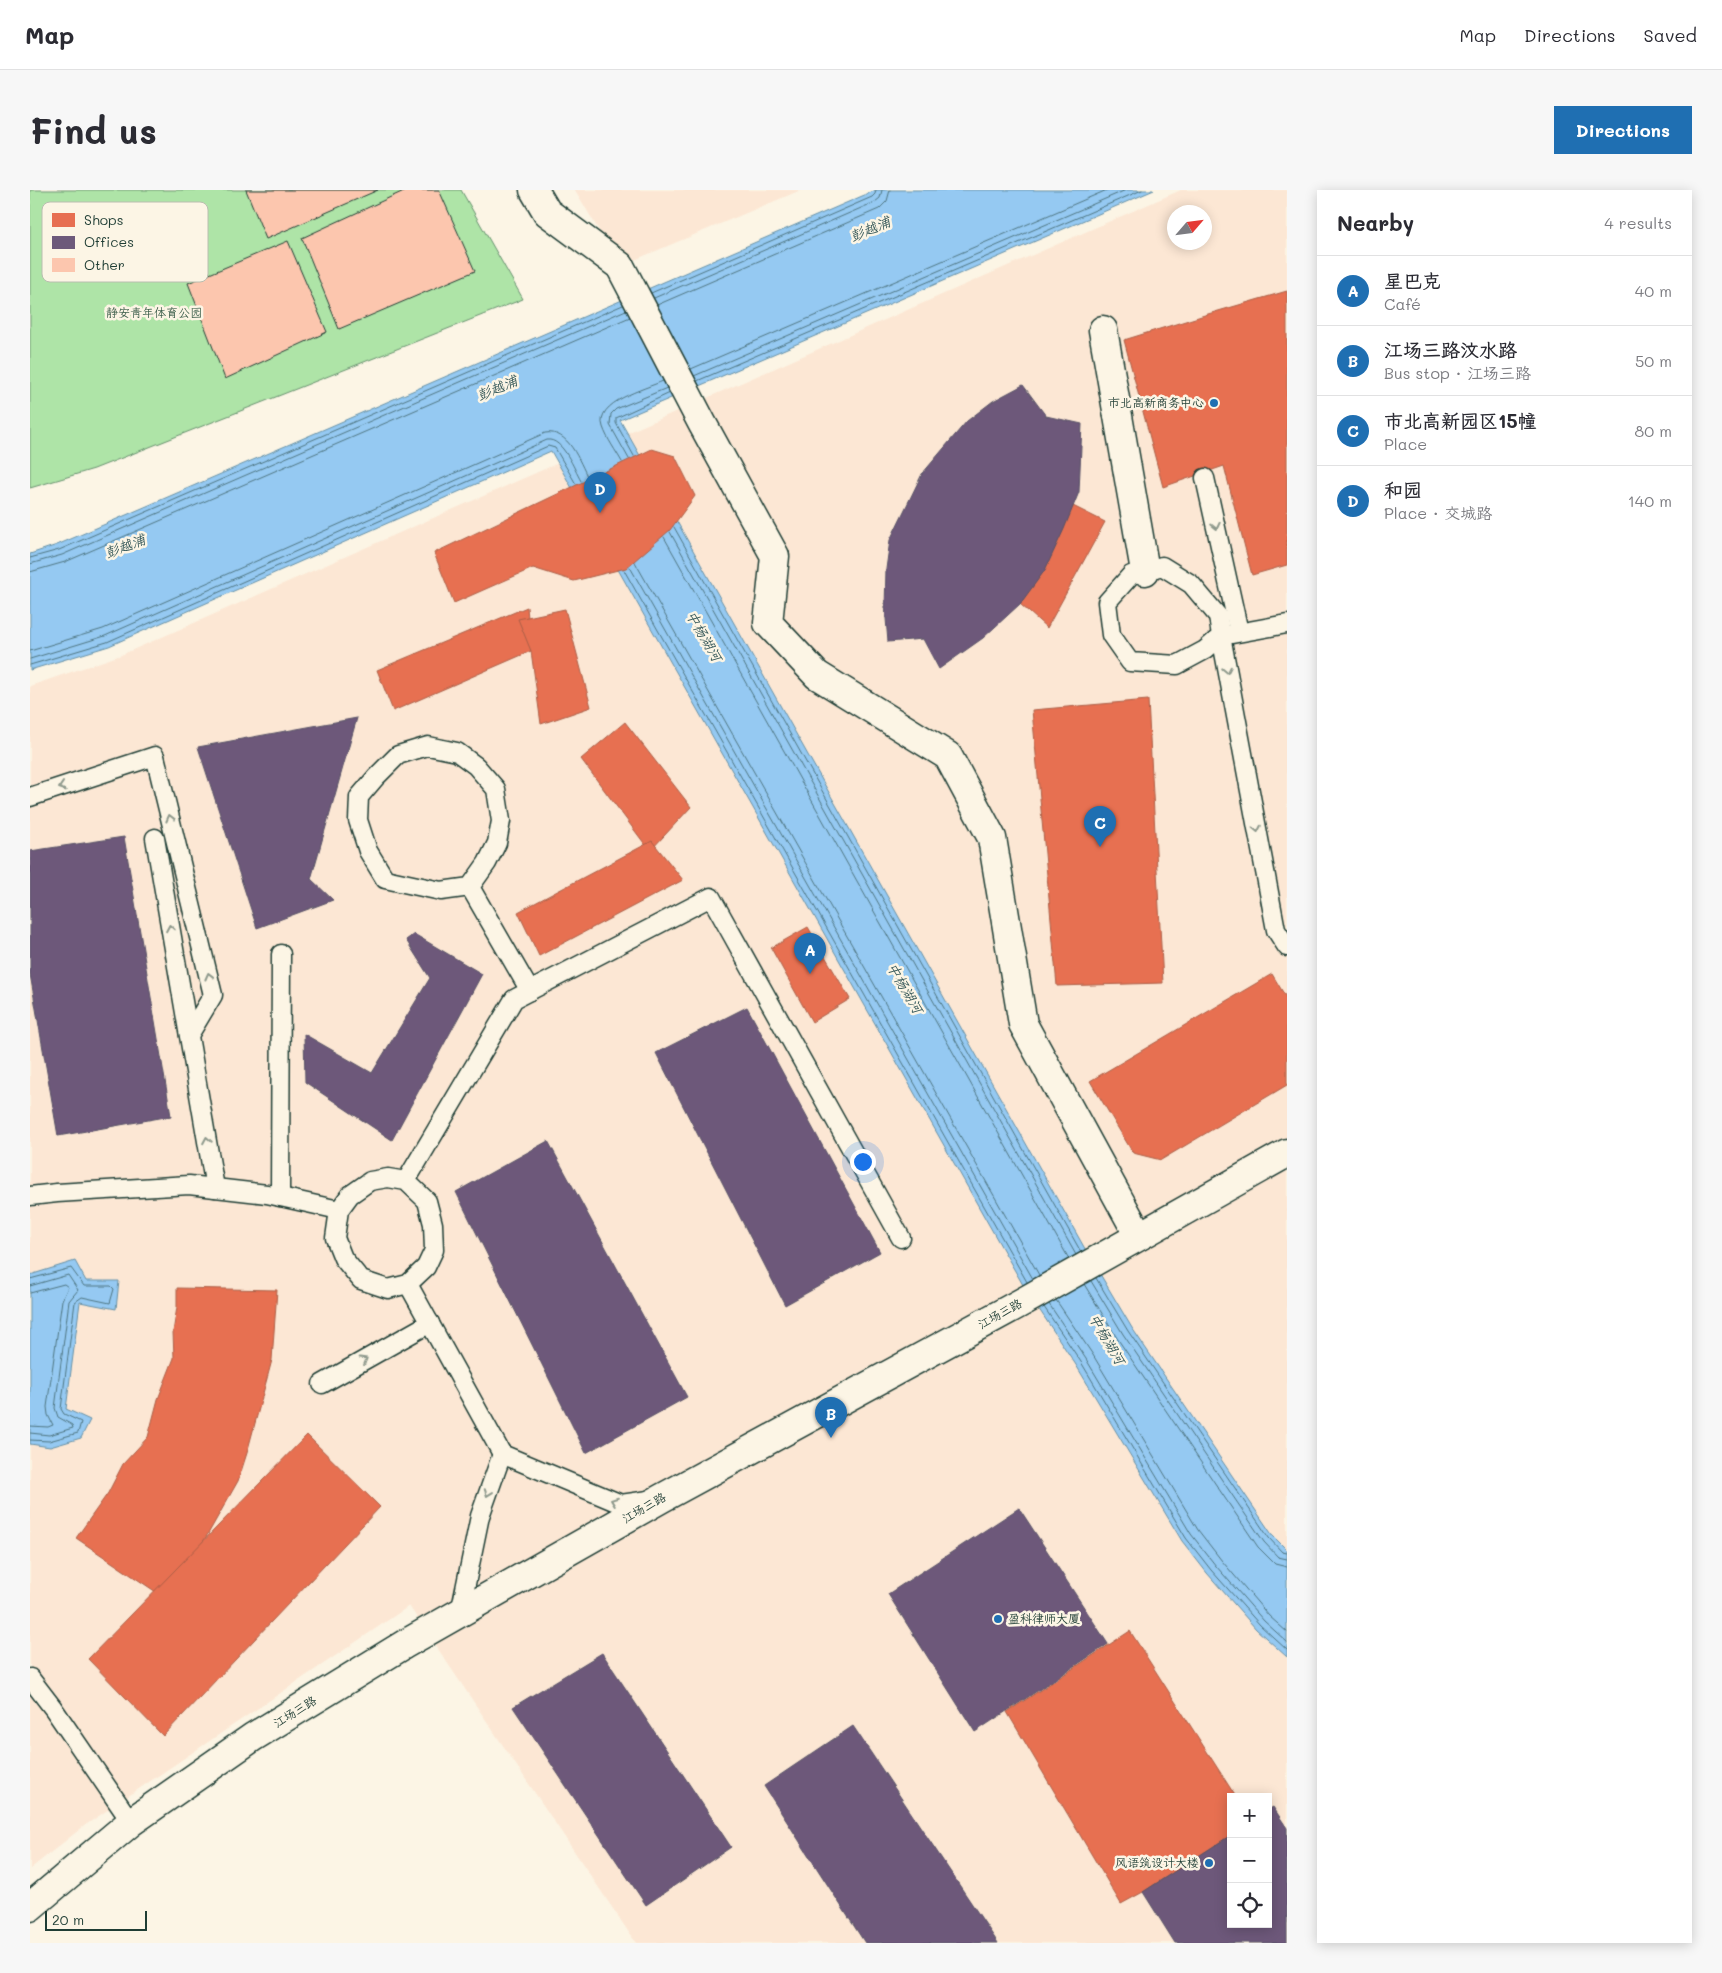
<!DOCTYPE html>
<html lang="en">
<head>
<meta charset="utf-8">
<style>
  body { margin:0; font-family:Mali,"LXGW WenKai TC",sans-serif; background:#f7f7f7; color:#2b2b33 }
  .controls { position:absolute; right:15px; bottom:15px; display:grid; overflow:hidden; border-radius:0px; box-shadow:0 2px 12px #0003 }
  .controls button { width:45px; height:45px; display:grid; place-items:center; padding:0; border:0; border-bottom:1px solid #e1e1e2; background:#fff; color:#2b2b33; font:25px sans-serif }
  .compass { position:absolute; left:1137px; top:15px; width:45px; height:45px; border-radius:50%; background:#fff; box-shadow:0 2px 12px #0003; rotate:62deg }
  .scale { position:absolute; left:15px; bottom:12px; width:102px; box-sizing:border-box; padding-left:5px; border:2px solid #1f3d34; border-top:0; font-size:14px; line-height:18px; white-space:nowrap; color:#1f3d34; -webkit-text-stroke:4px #fcf5e5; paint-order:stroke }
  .you { position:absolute; left:832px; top:971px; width:18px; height:18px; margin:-12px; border:4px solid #fff; border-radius:50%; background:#1a73e8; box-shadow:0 0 0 8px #1a73e833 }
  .badge { display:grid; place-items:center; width:32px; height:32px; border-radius:50%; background:#1f6fb2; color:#fff; font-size:16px; font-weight:700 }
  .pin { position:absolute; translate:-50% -41px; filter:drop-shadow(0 1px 2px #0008) }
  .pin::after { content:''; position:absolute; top:26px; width:18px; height:15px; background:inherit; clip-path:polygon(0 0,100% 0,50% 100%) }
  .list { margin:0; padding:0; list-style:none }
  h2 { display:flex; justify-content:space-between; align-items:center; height:65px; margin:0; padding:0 20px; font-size:21px }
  h2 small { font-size:16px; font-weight:400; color:#7c7c81 }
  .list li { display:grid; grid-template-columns:32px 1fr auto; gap:15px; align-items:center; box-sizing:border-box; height:70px; padding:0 20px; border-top:1px solid #e1e1e2 }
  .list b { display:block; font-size:19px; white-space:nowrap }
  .list p { margin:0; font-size:16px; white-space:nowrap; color:#7c7c81 }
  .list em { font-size:16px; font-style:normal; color:#7c7c81 }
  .icon { flex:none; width:28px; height:28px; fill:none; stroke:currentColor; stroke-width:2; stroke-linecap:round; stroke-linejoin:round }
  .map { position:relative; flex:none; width:1257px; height:1753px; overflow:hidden; border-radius:0px }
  header { display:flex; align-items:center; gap:30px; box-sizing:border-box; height:70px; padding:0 25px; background:#fff; border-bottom:1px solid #e1e1e2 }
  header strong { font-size:24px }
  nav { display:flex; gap:28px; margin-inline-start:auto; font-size:18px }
  .intro { display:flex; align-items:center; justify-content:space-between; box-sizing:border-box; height:120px; padding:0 30px }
  h1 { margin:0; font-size:35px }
  .button { padding:12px 22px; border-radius:0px; background:#1f6fb2; color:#fff; font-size:18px; font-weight:700 }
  main { display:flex; gap:30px; padding:0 30px }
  aside { flex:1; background:#fff; border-radius:0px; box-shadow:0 2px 12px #0003 }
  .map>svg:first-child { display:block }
  .built { fill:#fce7d4; fill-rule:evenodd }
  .green { fill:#aee4a7; stroke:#66906e }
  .water { fill:#95c9f2; stroke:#6691a6 }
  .shops { fill:#e76f51; stroke:#ab6048 }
  .offices { fill:#6d597a; stroke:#565165 }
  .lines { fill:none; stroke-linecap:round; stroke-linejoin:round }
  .shore { stroke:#4e7580; stroke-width:1 }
  .building { fill:#fcc6ae; stroke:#1f3d34 }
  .lane-casing { stroke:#1f3d34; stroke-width:21 }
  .street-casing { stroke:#1f3d34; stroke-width:31 }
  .lane { stroke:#fcf5e5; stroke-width:18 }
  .street { stroke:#fcf5e5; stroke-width:28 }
  .oneway { stroke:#8e998c }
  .poi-dot { fill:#1f6fb2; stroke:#fcf5e5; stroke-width:2 }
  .labels { text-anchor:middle; stroke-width:5; stroke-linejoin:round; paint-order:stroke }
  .park-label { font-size:12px; fill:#3c5e4b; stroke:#fcf5e5 }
  .poi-label { font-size:12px; fill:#1f3d34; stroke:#fcf5e5; text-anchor:end }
  .street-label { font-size:12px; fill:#1f3d34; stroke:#fcf5e5 }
  .water-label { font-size:14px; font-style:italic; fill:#37595a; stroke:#fcf5e5 }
  .key { fill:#fcf5e5; stroke:#babeb0; stroke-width:1 }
  .key-label { font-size:14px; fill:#1f3d34 }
</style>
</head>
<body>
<header>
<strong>Map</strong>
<nav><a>Map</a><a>Directions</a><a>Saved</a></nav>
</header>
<div class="intro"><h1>Find us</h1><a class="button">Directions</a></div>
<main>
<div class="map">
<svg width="1257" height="1753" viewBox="0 0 1257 1753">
  <rect width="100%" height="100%" fill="#fcf5e5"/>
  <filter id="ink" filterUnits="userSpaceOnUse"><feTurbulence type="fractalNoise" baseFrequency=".02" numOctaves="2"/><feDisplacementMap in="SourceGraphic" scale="10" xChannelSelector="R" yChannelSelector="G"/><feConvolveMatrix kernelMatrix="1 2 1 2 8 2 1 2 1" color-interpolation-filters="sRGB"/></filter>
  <g filter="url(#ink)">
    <g class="built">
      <path d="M545,0H771L590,76Z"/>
      <path d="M1151,0H1257V1753H606L379,1416L54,1636L0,1679V496L91,465ZM1144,22H1174V52H1144ZM1201,1607H1238V1734H1201Z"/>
    </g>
    <path class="green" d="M0,0H431L493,109L64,279L0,298Z"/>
    <g class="water">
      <path d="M846,0H1124L590,230L1054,1057L1102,1138L1243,1346L1257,1360V1467L1226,1439L1177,1383L1152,1351L1046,1175L993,1095L521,261L79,456L0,480V364L27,355Z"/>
      <path d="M45,1071L56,1091H89L86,1119L50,1112L36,1219L60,1230L51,1248L20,1257L0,1254V1085Z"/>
    </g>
    <g class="shops">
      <path d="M1257,101V375L1222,385L1194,276L1133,297L1094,150L1178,124Z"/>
      <path d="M622,259L645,266L665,306L640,340L596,378L544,391L503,378L424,413L404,363Z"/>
      <path d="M1043,316L1075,332L1017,438L990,414Z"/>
      <path d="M497,417L501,461L363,521L347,480Z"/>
      <path d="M535,419L561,517L511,534L501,461L488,429Z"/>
      <path d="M1118,510L1133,793L1027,796L1002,520Z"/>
      <path d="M595,532L661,617L620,661L551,569Z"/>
      <path d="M622,651L653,690L509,766L488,722Z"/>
      <path d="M778,737L820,809L782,832L741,758Z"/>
      <path d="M1242,784L1257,809V895L1131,970L1103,963L1060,891Z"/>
      <path d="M147,1098L247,1100L242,1170L217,1263L208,1291L178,1344L135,1408L46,1348L78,1303L93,1274L118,1247L128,1209L144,1168L143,1142L147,1117Z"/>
      <path d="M277,1245L350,1317L133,1546L58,1469Z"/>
      <path d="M1100,1441L1206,1607H1201V1645L1113,1702L1091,1714L977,1522Z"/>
    </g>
    <g class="offices">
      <path d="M993,195L1016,226L1052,234L1049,302L1034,339L1015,380L990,414L953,448L909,479L893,449L858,452L855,417L856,379L860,350L892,284L937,231L963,211Z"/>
      <path d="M327,528L281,689L303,710L227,738L168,557Z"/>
      <path d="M94,647L141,926L28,946L0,784V661Z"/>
      <path d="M384,744L452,784L362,950L275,892L274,844L342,883L400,788L376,750Z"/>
      <path d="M717,817L850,1062L755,1115L626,863Z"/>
      <path d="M518,951L657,1207L556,1263L426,1002Z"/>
      <path d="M989,1318L1078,1454L945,1542L858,1404Z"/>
      <path d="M572,1463L701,1657L616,1715L483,1517Z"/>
      <path d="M823,1536L968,1753H835L734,1596Z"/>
      <path d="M1243,1617L1257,1638V1753H1145L1113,1702L1201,1645V1734H1238V1620Z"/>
    </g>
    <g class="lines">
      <g class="shore">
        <path d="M621,103L842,7L845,4L846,0"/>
        <path d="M624,108L845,12L850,8L852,0"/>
        <path d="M627,115L849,19L857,11L860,0"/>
        <path d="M661,179L1077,0"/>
        <path d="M664,186L1096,0"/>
        <path d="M667,191L1112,0"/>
        <path d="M604,266L586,233V228L640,203"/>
        <path d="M599,269L580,235L581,224L586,219L637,198"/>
        <path d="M592,272C586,261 577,249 573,237C564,212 615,199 633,191"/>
        <path d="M644,337L1051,1062"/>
        <path d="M640,342L1046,1065"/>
        <path d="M634,347L1039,1069"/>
        <path d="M0,368L29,360L593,115"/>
        <path d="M605,372L1009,1085"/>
        <path d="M0,374L32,365L596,120"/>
        <path d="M600,377L1003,1089"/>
        <path d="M594,380L997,1092"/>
        <path d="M0,382L35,372L600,127"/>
        <path d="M0,461L73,439L515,243C539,239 549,271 558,288"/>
        <path d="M0,469L75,446L517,250C533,248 544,279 551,291"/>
        <path d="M0,475L77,452L518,256L525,258L546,294"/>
        <path d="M1066,1088L1098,1141L1239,1348L1252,1362L1257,1363"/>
        <path d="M0,1089L41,1078L54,1096H81L84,1099L80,1113L52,1107L45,1112L31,1219L34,1224L51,1232L48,1243L19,1251L0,1250"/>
        <path d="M1061,1091L1093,1144L1234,1352L1248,1367L1257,1369"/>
        <path d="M1054,1094L1087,1148L1228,1357L1245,1374L1257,1377"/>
        <path d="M0,1096L38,1085L48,1100L39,1111L25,1218L28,1227L42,1235L43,1238L19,1245L0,1243"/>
        <path d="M0,1103L34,1094L38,1097L32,1110L17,1217L18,1225L23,1235L18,1237L0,1236"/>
        <path d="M1026,1110L1063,1165L1168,1340L1192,1371L1239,1426L1257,1442"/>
        <path d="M1019,1114L1056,1169L1161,1344L1186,1376L1234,1431L1257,1452"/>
        <path d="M1014,1117L1051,1172L1156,1348L1181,1380L1230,1435L1257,1460"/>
      </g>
    </g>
    <g class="building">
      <path d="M216,0H348L236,49Z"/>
      <path d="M376,0H409L445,81L309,139L272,48Z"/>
      <path d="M258,51L297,142L195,189L158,93Z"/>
    </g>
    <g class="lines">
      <defs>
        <g id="lane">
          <path d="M1175,288L1209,442"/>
          <path d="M1132,376L1161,394L1188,426L1191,446L1175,460L1147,475L1100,472L1081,445L1077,412L1101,385Z"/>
          <path d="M1257,434L1191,446L1246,740L1257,757"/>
          <path d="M0,607L125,566L183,805L159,845"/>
          <path d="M125,648L185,998"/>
          <path d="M440,697L411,701L355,689L338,661L328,630L329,607L346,587L368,565L398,556L427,562L446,576L466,599L471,631L467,653L457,673L440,697L500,801"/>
          <path d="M358,988L376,991L397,1011L403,1034L404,1060L396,1077L378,1094L358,1099L331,1090L313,1068L305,1048L309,1020L320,1005L340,991Z"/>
          <path d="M376,991L484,809L681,707L871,1048"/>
          <path d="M0,1006L27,1003L159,995L237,1004L309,1020"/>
          <path d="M250,1007L251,764"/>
          <path d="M378,1094L472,1264"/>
          <path d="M292,1194L400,1133"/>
          <path d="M430,1423L450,1326L472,1264L591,1314L619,1310"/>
          <path d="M0,1488L23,1518L101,1632"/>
        </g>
        <g id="street">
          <path d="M504,0L517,22L590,76L672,233L745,366L738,433L787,485L918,566L962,648L993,834L1109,1046"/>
          <path d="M1073,140L1115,381"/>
          <path d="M0,1717L101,1632L223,1547L375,1454L632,1308L996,1110L1257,963"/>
        </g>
      </defs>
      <use href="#lane" class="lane-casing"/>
      <use href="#street" class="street-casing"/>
      <use href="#lane" class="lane"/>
      <use href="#street" class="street"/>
    </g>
    <defs><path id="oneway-chevron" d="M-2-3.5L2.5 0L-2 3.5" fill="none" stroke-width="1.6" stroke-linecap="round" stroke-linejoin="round" transform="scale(1.25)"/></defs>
    <g class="oneway">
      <use href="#oneway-chevron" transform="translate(1186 336) rotate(77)"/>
      <use href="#oneway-chevron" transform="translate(1197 480) rotate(79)"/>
      <use href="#oneway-chevron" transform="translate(32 597) rotate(162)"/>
      <use href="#oneway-chevron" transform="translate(140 628) rotate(-104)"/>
      <use href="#oneway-chevron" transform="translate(1227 639) rotate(79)"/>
      <use href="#oneway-chevron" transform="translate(140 738) rotate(-100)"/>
      <use href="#oneway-chevron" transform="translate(179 786) rotate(-104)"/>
      <use href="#oneway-chevron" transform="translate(177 950) rotate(-100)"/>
      <use href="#oneway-chevron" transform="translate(334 1170) rotate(-30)"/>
      <use href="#oneway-chevron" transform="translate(458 1303) rotate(110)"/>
      <use href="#oneway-chevron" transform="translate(584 1311) rotate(-159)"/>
    </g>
  </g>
  <g class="poi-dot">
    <circle cx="1184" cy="213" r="5"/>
    <circle cx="968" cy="1429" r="5"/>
    <circle cx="1179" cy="1673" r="5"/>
  </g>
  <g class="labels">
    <g class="park-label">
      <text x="124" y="127">静安青年体育公园</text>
    </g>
    <g class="poi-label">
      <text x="1174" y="217">市北高新商务中心</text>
      <text x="978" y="1433" text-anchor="start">盈科律师大厦</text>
      <text x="1169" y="1677">风语筑设计大楼</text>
    </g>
    <g class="street-label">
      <text transform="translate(970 1124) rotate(-29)" y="4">江场三路</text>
      <text transform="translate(614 1318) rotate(-30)" y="4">江场三路</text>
      <text transform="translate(265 1522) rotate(-32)" y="4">江场三路</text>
    </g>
    <g class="water-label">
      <text transform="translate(840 39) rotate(-23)" y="5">彭越浦</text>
      <text transform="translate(467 198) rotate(-23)" y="5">彭越浦</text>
      <text transform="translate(95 356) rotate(-21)" y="5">彭越浦</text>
      <text transform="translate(674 446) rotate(60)" y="5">中杨湖河</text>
      <text transform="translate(875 798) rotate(60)" y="5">中杨湖河</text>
      <text transform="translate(1077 1149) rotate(60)" y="5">中杨湖河</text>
    </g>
  </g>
  <rect x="12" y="12" width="166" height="80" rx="8" class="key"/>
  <rect x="22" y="23" width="23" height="14" fill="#e76f51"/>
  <rect x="22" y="46" width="23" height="13" fill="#6d597a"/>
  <rect x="22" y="68" width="23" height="14" fill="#fcc6ae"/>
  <g class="key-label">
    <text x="54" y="35">Shops</text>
    <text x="54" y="57">Offices</text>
    <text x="54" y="80">Other</text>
  </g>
</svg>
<div class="controls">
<button>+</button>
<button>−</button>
<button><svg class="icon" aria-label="locate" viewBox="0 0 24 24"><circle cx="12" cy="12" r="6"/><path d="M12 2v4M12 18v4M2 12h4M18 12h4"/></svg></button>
</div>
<svg class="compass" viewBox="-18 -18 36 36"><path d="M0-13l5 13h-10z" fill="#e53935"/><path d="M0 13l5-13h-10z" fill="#7c7c81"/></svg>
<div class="scale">20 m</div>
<div class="you"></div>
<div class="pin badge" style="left:780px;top:784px">A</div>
<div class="pin badge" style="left:801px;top:1248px">B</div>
<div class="pin badge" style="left:1070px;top:657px">C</div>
<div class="pin badge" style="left:570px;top:323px">D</div>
</div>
<aside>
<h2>Nearby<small>4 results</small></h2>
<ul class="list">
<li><span class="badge">A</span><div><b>星巴克</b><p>Café</p></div><em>40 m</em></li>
<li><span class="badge">B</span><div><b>江场三路汶水路</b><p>Bus stop · 江场三路</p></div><em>50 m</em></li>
<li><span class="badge">C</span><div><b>市北高新园区15幢</b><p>Place</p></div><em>80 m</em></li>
<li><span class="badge">D</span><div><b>和园</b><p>Place · 交城路</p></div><em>140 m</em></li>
</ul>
</aside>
</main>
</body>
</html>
